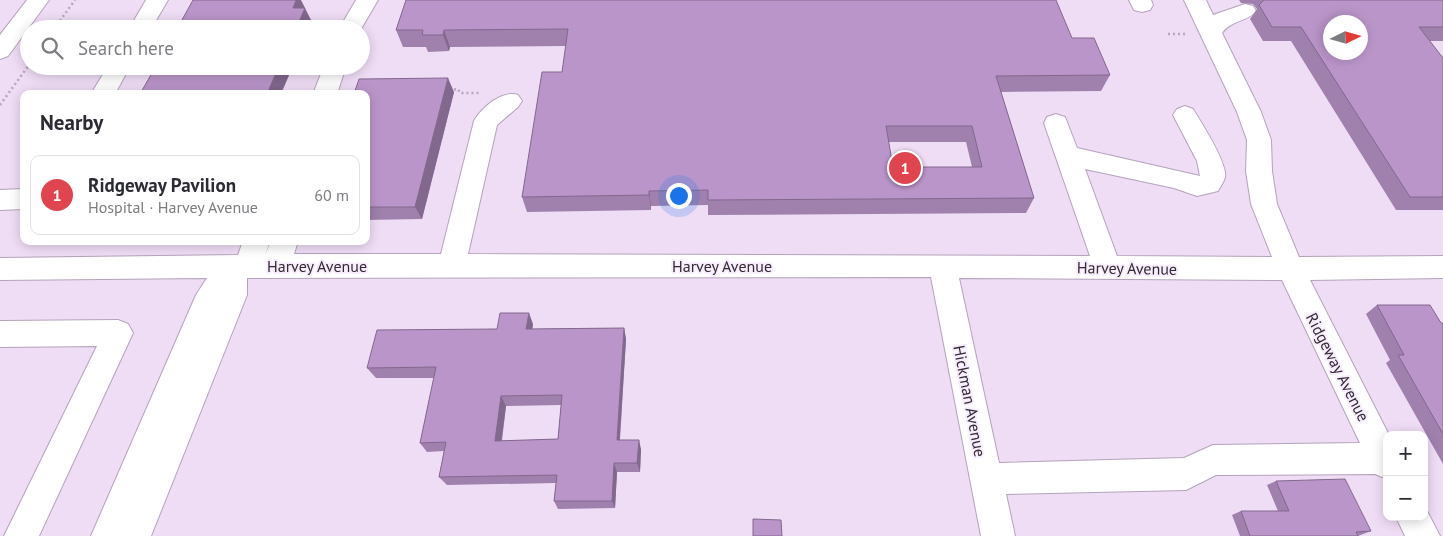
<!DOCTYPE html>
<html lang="en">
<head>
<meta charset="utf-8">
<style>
  body { margin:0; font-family:"PT Sans",sans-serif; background:#f2f2f3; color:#2b2b33 }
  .controls { position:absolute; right:15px; bottom:15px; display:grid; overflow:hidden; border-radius:10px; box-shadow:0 2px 12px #0003 }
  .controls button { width:45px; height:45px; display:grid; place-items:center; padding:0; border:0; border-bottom:1px solid #e1e1e2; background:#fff; color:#2b2b33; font:25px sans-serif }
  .compass { position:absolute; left:1323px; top:15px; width:45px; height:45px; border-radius:50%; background:#fff; box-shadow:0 2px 12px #0003; rotate:85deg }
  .you { position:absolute; left:678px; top:195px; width:18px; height:18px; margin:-12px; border:4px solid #fff; border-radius:50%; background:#1a73e8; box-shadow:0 0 0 8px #1a73e833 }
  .badge { display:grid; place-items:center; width:32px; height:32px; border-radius:50%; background:#627321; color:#fff; font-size:16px; font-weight:700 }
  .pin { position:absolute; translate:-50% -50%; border:2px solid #fff; box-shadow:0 1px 5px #0006 }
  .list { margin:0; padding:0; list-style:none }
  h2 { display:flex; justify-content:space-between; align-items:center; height:65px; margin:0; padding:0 20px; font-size:21px }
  h2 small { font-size:16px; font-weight:400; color:#7c7c81 }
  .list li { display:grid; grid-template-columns:32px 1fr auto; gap:15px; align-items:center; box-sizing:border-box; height:80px; margin:0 10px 10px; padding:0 10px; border:1px solid #e1e1e2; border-radius:10px }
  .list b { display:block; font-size:19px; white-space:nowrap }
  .list p { margin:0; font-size:16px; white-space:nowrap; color:#7c7c81 }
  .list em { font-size:16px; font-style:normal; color:#7c7c81 }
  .icon { flex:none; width:28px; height:28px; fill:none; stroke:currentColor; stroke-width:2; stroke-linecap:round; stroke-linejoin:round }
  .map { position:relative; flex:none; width:1443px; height:536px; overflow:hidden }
  .search { position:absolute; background:#fff; box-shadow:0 2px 12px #0003; left:20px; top:20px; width:350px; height:55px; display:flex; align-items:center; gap:12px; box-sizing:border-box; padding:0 18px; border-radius:28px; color:#7c7c81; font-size:19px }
  .panel { position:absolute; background:#fff; box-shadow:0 2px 12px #0003; left:20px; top:90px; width:350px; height:155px; border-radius:10px }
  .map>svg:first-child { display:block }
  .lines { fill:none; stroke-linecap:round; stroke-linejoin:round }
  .minor-casing { stroke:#b4a3bb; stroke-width:2 }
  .major-casing { stroke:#b4a3bb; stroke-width:2 }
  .path { stroke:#b5a6ba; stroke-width:2.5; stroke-dasharray:2 3; stroke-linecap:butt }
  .minor { fill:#fff; fill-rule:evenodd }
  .major { fill:#fff; fill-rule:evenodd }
  .wall { fill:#a080ad; fill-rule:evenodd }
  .shaded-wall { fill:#82688d }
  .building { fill:#ba95c9; stroke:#82688d; fill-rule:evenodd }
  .labels { text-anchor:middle; stroke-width:4; stroke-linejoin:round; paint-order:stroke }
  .street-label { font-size:16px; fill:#312a34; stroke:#f8edfc }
</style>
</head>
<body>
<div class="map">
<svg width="1443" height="536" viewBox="0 0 1443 536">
  <rect width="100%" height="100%" fill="#efddf6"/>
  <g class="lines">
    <defs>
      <g id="minor">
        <path d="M146,0H168L151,29H129Z"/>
        <path d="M356,0H378L361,29H339Z"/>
        <path d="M1129,0H1151L1153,5L1150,10L1142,12L1134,10Z"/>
        <path d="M1184,0H1206L1213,15L1245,4L1253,6L1256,11C1249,21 1231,20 1222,33L1261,112L1271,140L1272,171L1277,204L1299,257L1443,256V278L1310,280L1389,435H1387V479L1375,474L1216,475L1186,490L1006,494L1015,536H981L931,277L247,278V295L151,536H91L196,295L207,278L0,280V258L238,255L243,241H270L265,255L271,241H298L294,254H441L474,121C482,107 502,90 518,95L522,101L518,107L497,125L468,254L1090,256L1044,123L1047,117L1056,114L1065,117L1077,148L1200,176L1197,161L1173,115L1177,109L1185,106L1193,109C1201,122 1228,164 1225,177C1224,182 1220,187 1218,191L1197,196L1174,188L1085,169L1117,256L1272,257L1251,204L1246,171L1247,140L1237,112ZM959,278L1282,280L1360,443L1213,445L1184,458L999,463Z"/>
        <path d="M108,66H130L115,94H91Z"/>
        <path d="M324,66H346L337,94H313Z"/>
        <path d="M24,189V209L0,210V190Z"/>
        <path d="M118,320L128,324L133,333L39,536H4L97,346L0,347V321Z"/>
        <path d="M1424,505L1440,536H1405L1396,517H1424Z"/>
      </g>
      <path id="major" d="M27,0H49L8,56L0,59V35Z"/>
    </defs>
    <use href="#minor" class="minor-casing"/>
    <use href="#major" class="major-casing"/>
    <g class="path">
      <path d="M54,29L75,0"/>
      <path d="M1168,34H1185"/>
      <path d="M449,90L458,89L460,93H480"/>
      <path d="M0,105L29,65"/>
    </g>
    <use href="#minor" class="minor"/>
    <use href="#major" class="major"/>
  </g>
  <g class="wall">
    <path d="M406,0L1072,38L1110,75L1101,91L1001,92L1034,198L1026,213L708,215V205L651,206V210L527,212L522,197L562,72L566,46L450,47L449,51L428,52L426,47H403L396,30ZM888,142H966L972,167H893Z"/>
    <path d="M1239,0H1443V41H1429L1443,58V210H1396L1291,41H1263L1250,19L1257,9L1253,4L1241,3Z"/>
    <path d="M454,92L422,219L366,220V94Z"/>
    <path d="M1377,305L1441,323H1443V464L1386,363L1390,360L1366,314Z"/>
    <path d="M533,324L532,329L624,328L626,339L620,440L641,449L640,472H617L615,508L558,509L554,501L556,483L447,485L439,477L444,451L427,452L420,443L434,378H376L367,368L497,329ZM561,405L558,439L502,441L506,406Z"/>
    <path d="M1276,481L1371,531L1358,536H1240L1232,515L1241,511H1278L1267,485Z"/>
  </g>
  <g class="shaded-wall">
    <path d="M296,0H301L312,22L309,29H296L293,8Z"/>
    <path d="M444,30L450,47L449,51L443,35Z"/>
    <path d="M279,66H293L281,94H267Z"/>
    <path d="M448,78L454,92L422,219L415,207Z"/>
    <path d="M649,191L651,206V210L649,195Z"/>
    <path d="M529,313L533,324L531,340L526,329Z"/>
    <path d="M624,328L626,339L619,449L617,440Z"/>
    <path d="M501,396L506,406L500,450L495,441Z"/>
    <path d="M639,440L641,449L640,472L637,463Z"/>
    <path d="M614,463L617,472L615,508L612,501Z"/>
  </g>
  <g class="building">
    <path d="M193,0H296L293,8H305L296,29H177Z"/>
    <path d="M406,0H1056L1072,38H1094L1110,75L996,76L1034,198L708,200V190L649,191V195L522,197L542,72H562L568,29L444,30L443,35H422L423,30H396ZM886,126H972L982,167H893Z"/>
    <path d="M1264,0H1443V27H1419L1443,58V197H1410L1301,27H1272L1259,5ZM1330,22H1360V52H1330Z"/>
    <path d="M156,66H279L267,94H140Z"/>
    <path d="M448,78L415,207H366V94H354L359,79Z"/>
    <path d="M1377,305H1430L1441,323H1443V434L1398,355H1404Z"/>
    <path d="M500,313H529L526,329L624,328L617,440H639L637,463H614L612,501H554L557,475L439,477L446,442L420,443L436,367L367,368L377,330L497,329ZM562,395L558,439L495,441L501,396Z"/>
    <path d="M1345,479L1371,531L1356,532L1358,536H1250L1241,511H1289L1276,481Z"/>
    <path d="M753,519L781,520L782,536H753Z"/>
  </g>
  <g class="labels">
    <g class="street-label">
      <text x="317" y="272">Harvey Avenue</text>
      <text x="722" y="272">Harvey Avenue</text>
      <text transform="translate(1127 268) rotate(1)" y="6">Harvey Avenue</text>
      <text transform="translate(1338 367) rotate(63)" y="6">Ridgeway Avenue</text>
      <text transform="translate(970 401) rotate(79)" y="6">Hickman Avenue</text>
    </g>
  </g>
</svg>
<div class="controls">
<button>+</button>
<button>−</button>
</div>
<svg class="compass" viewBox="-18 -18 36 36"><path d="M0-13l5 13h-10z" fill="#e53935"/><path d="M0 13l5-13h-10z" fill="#7c7c81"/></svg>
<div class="you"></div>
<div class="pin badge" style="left:905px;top:168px;background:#e0444e">1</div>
<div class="search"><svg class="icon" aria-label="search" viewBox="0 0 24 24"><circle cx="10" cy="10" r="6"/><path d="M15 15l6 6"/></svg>Search here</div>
<section class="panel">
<h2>Nearby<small></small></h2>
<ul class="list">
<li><span class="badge" style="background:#e0444e">1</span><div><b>Ridgeway Pavilion</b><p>Hospital · Harvey Avenue</p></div><em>60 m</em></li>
</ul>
</section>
</div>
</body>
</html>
